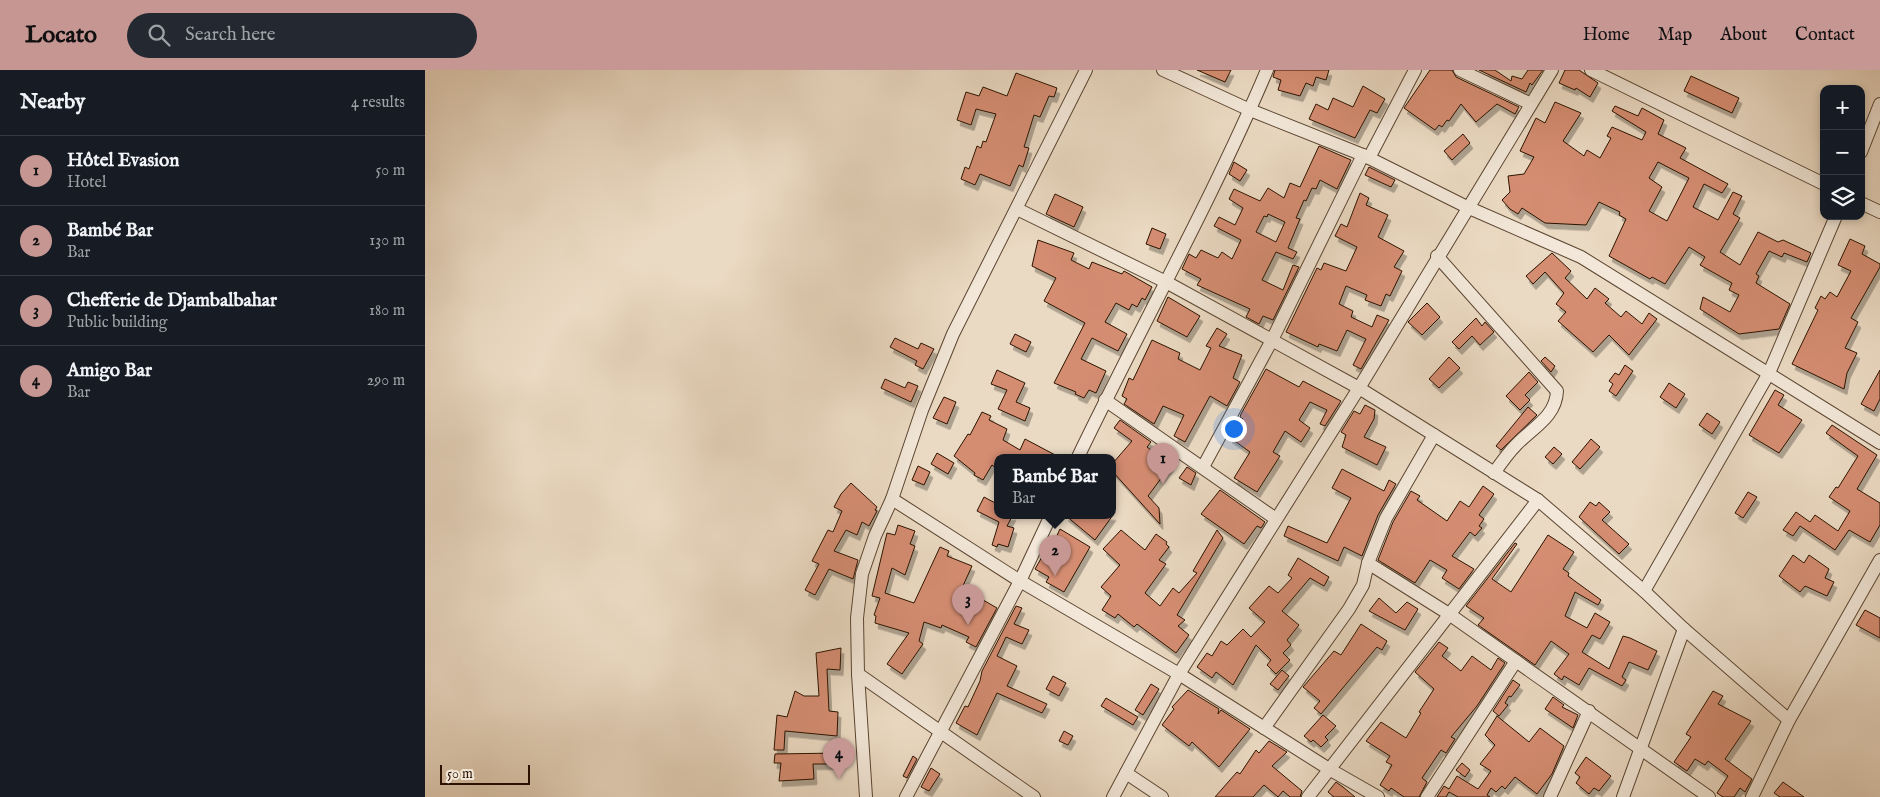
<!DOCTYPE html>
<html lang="en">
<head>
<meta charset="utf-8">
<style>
  body { margin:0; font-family:"IM FELL English",serif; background:#242831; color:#f1f3f6 }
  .controls { position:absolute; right:15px; top:15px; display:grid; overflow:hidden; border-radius:10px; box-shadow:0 2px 8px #0003 }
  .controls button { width:45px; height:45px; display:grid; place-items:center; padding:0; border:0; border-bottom:1px solid #363941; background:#171b24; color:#f1f3f6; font:25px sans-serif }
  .scale { position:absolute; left:15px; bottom:12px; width:90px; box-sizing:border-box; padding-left:5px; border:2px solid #2b1300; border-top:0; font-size:14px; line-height:18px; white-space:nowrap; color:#2b1300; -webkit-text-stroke:4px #f2e7d8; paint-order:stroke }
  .you { position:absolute; left:808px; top:358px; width:18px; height:18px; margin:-12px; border:4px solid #fff; border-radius:50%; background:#1a73e8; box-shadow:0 0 0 8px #1a73e833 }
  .badge { display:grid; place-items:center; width:32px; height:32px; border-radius:50%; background:#c59692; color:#111; font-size:16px; font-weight:700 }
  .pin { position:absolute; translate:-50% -41px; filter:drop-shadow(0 1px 2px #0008) }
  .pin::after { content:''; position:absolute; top:26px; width:18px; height:15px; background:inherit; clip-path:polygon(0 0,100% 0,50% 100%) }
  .popup { position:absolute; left:569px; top:384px; width:122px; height:65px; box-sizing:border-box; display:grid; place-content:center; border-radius:10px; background:#171b24; filter:drop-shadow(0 1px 4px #0005); font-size:16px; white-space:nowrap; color:#9ea1a6 }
  .popup b { font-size:19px; color:#f1f3f6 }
  .popup::after { content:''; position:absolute; left:50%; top:100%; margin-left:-10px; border:10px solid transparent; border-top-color:#171b24 }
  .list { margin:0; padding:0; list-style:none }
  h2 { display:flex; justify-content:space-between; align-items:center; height:65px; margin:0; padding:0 20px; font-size:21px }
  h2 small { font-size:16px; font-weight:400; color:#9ea1a6 }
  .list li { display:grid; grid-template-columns:32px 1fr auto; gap:15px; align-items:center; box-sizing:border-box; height:70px; padding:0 20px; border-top:1px solid #363941 }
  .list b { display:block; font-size:19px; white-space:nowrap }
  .list p { margin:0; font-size:16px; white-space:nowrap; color:#9ea1a6 }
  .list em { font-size:16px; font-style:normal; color:#9ea1a6 }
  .icon { flex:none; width:28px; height:28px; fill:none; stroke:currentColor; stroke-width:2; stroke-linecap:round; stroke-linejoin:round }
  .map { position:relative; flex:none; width:1455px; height:727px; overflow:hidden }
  header { display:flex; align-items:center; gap:30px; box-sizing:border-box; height:70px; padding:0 25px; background:#c59692; color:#111 }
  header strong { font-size:24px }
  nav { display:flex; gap:28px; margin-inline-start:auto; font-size:18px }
  .search { width:350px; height:45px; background:#242831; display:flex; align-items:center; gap:12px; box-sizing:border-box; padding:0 18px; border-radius:28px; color:#9ea1a6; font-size:19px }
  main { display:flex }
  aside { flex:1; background:#171b24 }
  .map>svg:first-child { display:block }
  .building { fill:#d58d72; stroke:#2b1300; fill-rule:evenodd; filter:url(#shadow) }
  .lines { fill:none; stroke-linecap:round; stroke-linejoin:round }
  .minor-casing { stroke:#5b4531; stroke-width:14 }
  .minor { stroke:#f2e7d8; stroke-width:12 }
</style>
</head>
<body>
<header>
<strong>Locato</strong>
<div class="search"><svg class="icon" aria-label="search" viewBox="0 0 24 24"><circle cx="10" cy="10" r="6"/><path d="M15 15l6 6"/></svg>Search here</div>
<nav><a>Home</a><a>Map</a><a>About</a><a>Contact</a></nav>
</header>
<main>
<aside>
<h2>Nearby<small>4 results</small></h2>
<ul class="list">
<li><span class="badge">1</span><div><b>Hôtel Evasion</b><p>Hotel</p></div><em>50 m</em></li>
<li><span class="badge">2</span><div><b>Bambé Bar</b><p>Bar</p></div><em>130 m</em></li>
<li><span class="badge">3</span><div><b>Chefferie de Djambalbahar</b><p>Public building</p></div><em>180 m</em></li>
<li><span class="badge">4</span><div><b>Amigo Bar</b><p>Bar</p></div><em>290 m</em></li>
</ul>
</aside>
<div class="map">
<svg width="1455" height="727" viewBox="0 0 1455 727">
  <defs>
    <filter id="shadow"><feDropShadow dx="3" dy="5.5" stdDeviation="0" flood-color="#0004"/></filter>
  </defs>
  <rect width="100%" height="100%" fill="#ebdac3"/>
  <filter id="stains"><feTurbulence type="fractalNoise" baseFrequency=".004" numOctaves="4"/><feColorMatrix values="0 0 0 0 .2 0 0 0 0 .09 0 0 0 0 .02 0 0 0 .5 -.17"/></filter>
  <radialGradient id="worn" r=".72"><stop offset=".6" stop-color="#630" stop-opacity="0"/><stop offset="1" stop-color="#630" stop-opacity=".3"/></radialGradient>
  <g class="building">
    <path d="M772,0H806L800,12Z"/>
    <path d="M850,0H904L901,10L891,7L888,16L881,13L875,26L853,20L856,10L848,7Z"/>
    <path d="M1005,0H1027L1031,7L1094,37L1090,44L1072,34L1051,52L1036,34L1024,51L1022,50L1017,57L1014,55L1010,60L979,38Z"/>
    <path d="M1054,0H1070L1086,11L1087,6L1097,9L1103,0H1118L1107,15L1105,13L1101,22Z"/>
    <path d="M1140,0H1154L1173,13L1165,27L1151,18L1150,20L1134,13Z"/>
    <path d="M591,3L632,18L629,27L624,26L615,47L609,45L599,77L604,78L598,97L594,95L585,116L555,104L550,115L536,109L540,97L544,99L552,76L556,78L558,71L561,72L571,44L551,39L546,55L532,50L541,22L554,26L558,17L582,26Z"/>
    <path d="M1266,6L1314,28L1307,43L1259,21Z"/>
    <path d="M938,16L960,29L952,43L945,40L930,68L884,49L891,34L903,40L908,28L928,37Z"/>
    <path d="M1130,32L1156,43L1138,71L1159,86L1162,80L1175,88L1186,68L1182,66L1187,57L1217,70L1221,62L1187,41L1190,36L1213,46L1217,38L1239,50L1233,64L1261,78L1255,88L1303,114L1297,123L1279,114L1268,137L1293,150L1308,122L1317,126L1308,144L1315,148L1295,182L1315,195L1333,162L1353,172L1358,170L1386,183L1382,192L1359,183L1357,187L1344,181L1331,204L1334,206L1331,213L1365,234L1354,259L1314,264L1275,239L1278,227L1305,242L1314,225L1304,220L1307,213L1275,195L1280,187L1264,177L1240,214L1227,207L1225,209L1184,186L1201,149L1194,145L1195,142L1174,132L1161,155L1120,153L1097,138L1093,144L1085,139L1077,130L1085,122L1083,106L1099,104L1109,87L1095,81L1111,48L1120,53ZM1233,92L1264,108L1242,151L1224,141L1237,117L1224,108Z"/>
    <path d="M1038,64L1045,73L1027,90L1019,81Z"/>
    <path d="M894,76L926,90L912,119L895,110L891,119L887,118L881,131L879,130L871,148L875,149L863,178L872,182L868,189L851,182L837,210L858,220L868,195L874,197L848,250L838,246L834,254L821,247L825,239L772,215L776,209L757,199L764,184L771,188L776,180L793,188L797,182L807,189L816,170L789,156L794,147L810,155L818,138L804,129L809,119L835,131L843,118L859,128L865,113L875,117ZM843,144L860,152L851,172L831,162L839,146L842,147Z"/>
    <path d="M809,92L822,100L815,111L804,104Z"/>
    <path d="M944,97L970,110L966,117L940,105Z"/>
    <path d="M935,123L944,128L941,135L963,145L953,167L979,181L969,197L977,201L965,226L961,224L956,236L940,230L942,225L921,216L914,234L928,241L926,247L947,257L952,245L964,250L936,299L928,295L941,269L922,260L912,281L894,274L893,277L861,262L892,198L896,200L899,193L921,201L932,177L910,166L916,154L922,157Z"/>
    <path d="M630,124L658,137L649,157L621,144Z"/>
    <path d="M727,158L741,164L735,179L721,174Z"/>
    <path d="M1425,169L1440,176L1437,184L1455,194V197L1426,248L1433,252L1420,278L1432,283L1422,303L1419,319L1367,294L1393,240L1390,238L1396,226L1400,229L1405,222L1412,227L1426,201L1413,195Z"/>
    <path d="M613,170L649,183L646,190L664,199L667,192L697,204L699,201L727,217L720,230L717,228L712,237L707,234L704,240L691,233L680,252L702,264L693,281L667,268L656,289L681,301L671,323L664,320L659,328L650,324L651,322L629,313L660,253L619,231L631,208L607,196Z"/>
    <path d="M1127,183L1146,201L1140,208L1162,229L1170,218L1184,229L1180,233L1196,247L1201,241L1217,254L1224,243L1232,249L1204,285L1184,265L1168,282L1133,251L1141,242L1131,234L1139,223L1120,202L1108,214L1101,206Z"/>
    <path d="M743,227L775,246L762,267L732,251Z"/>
    <path d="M1002,233L1015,247L997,265L983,252Z"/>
    <path d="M1051,248L1057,256L1060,252L1069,262L1055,275L1047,266L1034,279L1027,272Z"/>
    <path d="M792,258L802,264L794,276L817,285L808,308L815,312L802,336L785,326L760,372L749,366L759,345L738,336L729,354L699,334L702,329L697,326L704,308L708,310L727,270L755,283L753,289L775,300L786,278L781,276Z"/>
    <path d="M590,264L606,272L601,282L585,274Z"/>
    <path d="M470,268L493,279L496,273L509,279L498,299L490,295L492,291L465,277Z"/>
    <path d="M1024,287L1035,298L1014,318L1004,309Z"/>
    <path d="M1120,287L1130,296L1126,302L1116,291Z"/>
    <path d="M1200,295L1208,301L1191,326L1184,321L1188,314L1184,311L1190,303L1194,305Z"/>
    <path d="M841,299L874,317L878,311L916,331L900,356L895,354L902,340L885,332L874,350L885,358L876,372L860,361L848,382L855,386L832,422L809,408L825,382L804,367L818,349L815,347L816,344Z"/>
    <path d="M572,300L600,313L591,332L605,338L600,351L573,339L582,320L566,314Z"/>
    <path d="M1455,300V329L1449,341L1436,334Z"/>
    <path d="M1104,302L1113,312L1100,325L1105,330L1095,340L1081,326Z"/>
    <path d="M460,309L480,318L483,312L493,316L486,332L456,318Z"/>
    <path d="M1244,313L1260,324L1251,338L1235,327Z"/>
    <path d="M1350,320L1359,325L1353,335L1377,350L1354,383L1324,365Z"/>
    <path d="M519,327L531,332L522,354L508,348Z"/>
    <path d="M940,335L950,340L949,349L939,367L961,377L952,395L917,377L921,365L916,362L929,341L935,344Z"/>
    <path d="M1103,337L1112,345L1076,380L1071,376Z"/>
    <path d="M557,342L566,346L564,350L582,359L578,370L595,380L600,369L634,387H572V399L567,395L558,410L549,405L550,403L529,386L543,364L545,365Z"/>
    <path d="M1282,343L1295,352L1287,364L1274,355Z"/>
    <path d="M695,350L726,372L722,377L746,395L723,426L734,438L735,454L688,402V393L707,371L689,358Z"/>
    <path d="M1407,355L1452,385L1432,419L1455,433V455L1445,472L1424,460L1410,480L1375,456L1368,466L1358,460L1371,442L1385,452L1390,445L1413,461L1425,441L1404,427L1411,417L1413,418L1433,386L1401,363Z"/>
    <path d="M1166,369L1175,377L1155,399L1147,392Z"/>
    <path d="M1129,377L1137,384L1128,394L1120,387Z"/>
    <path d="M512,383L529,393L523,404L506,394Z"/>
    <path d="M493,396L505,402L499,415L487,410Z"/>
    <path d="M762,397L771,403L766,415L754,408Z"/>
    <path d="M917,399L959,421L964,410L971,414L953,445L937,486L919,477L913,491L859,466L863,456L902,473L926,428L907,418Z"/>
    <path d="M426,413L452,437L450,440L452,441L444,456L437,452L432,465L421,460L409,481L433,490L428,509L404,499L390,525L380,520L394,494L387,491L403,460L408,462L417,441L409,437L416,424Z"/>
    <path d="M1058,416L1069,424L1054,445L1059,449L1054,456L1057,458L1050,466L1045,462L1027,486L1049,499L1034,519L1017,508L1022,500L1005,490L990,513L953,490L968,452L986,421L995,426L992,430L1022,451L1035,431L1044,437Z"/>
    <path d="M795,420L840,452L836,458L832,456L819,474L776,444Z"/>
    <path d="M1323,422L1332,427L1318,448L1310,443Z"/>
    <path d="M559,427L572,434V445H588L582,456L589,458L583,477L573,474L572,477L567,475L574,452L552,441Z"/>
    <path d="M1165,432L1171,436L1174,432L1185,442L1177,450L1204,474L1194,484L1154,447Z"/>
    <path d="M640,445H688L670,470Z"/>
    <path d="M473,455L490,461L485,474L490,476L480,505L467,498L460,523L489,533L515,477L524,481L522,486L547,496L537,518L572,538L551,577L541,572L544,567L517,555L516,558L499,552L494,571L498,574L477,604L462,594L484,563L450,553L451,546L449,545L455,528L447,526L462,463L470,465Z"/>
    <path d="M635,459L665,477L639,522L621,512L624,507L610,499L625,473L628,474Z"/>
    <path d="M696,460L720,480L731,464L742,472L741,474L744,477L734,490L741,494L720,523L735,536L748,518L754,523L772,503L768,501L792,460L798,468L752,545L760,550L753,556L764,565L751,583L712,554L709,557L693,544L690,548L677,540L686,526L676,517L695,495L678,479Z"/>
    <path d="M1123,465L1149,482L1138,499L1144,503L1143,506L1176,530L1173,535L1150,522L1140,546L1162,558L1170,543L1185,552L1175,569L1167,565L1157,582L1184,599L1198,566L1205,568L1232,581L1223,600L1204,592L1197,607L1201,610L1197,616L1164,598L1154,615L1139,606L1137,610L1129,604L1144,584L1126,571L1110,595L1053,555L1059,548L1041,536L1090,473L1092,474L1067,509L1086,522Z"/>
    <path d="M1368,485L1379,493L1384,485L1404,499L1400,508L1409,512L1402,526L1380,516L1375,522L1354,506Z"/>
    <path d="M873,488L904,507L899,516L885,508L857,541L874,555L862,570L866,575L858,583L865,590L851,604L842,595L846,590L831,575L808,615L791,602L787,608L772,597L782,583L787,586L796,571L802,575L818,559L826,567L840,552L824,538L844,516L853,523L867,508L863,505Z"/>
    <path d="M954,528L971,543L982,532L993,539L980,560L944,541Z"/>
    <path d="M591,536L597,538L589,554L604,560L597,574L581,567L572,586L592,596L582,616L622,634L617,643L572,623L552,665L531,653L540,636L543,637L555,611L557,601Z"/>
    <path d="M1440,540L1455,548V568L1431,555Z"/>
    <path d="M936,554L962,571L957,580L952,577L896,644L889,638L895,631L878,617L909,581L916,585Z"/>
    <path d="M1014,572L1023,578L1017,586L1036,601L1047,586L1066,600L1073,588L1080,593L1052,636L1026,667L1030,669L1021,683L1016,680L997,708L1002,712L994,727H979L966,718L964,721L955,715L967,695L961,692L965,686L941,671L956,652L981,668L996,643L994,642L1009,619L990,602Z"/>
    <path d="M416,578L415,600L402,599L404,641L413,642L412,666L360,661L359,680H349L352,645L362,647L370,621L379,626H394L391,583Z"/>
    <path d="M857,600L864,606L853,620L845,614Z"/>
    <path d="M628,606L641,613L634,626L621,619Z"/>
    <path d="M1088,610L1095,615L1086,627L1084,626L1080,633L1083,635L1074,646L1068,641Z"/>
    <path d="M726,614L734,619L718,645L710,640Z"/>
    <path d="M763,620L794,639L793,644L796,640L825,659L794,697L767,672L764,676L737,655L749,639L747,637Z"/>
    <path d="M1288,621L1298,626L1293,634L1326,651L1300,689L1327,709L1320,722L1315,718L1309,727H1298L1292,723L1303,706L1283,691L1280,695L1270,689L1262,701L1249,692L1266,667L1261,664Z"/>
    <path d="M1128,627L1139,635L1137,637L1153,645L1148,658L1120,639Z"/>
    <path d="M681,628L713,647L708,655L676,636Z"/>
    <path d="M898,645L911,656L900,667L903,670L896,677L888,670L886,672L879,666Z"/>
    <path d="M1072,646L1104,672L1115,658L1139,676L1127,704L1112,724L1090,707L1080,719L1077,716L1071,722L1066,718L1062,725L1065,727H1033L1024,722L1021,727H1012L1019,716L1024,719L1032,706L1053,719L1066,701L1055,694L1070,675L1060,665Z"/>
    <path d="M639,661L648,666L643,675L634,671Z"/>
    <path d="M844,671L862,682L847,696L877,721L875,727H865L858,721L853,727L839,715L828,727H790L812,702L815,704L831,680L834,683Z"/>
    <path d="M414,683V694H388L389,709L354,711L356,693H349L350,684Z"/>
    <path d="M488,686L492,689L482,708L478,706Z"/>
    <path d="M1161,687L1186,706L1174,721L1169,718L1164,724L1151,713L1155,707L1150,703Z"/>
    <path d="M1037,693L1045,700L1040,707L1031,700Z"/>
    <path d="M506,698L515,704L504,721L496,717Z"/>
    <path d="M911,712L918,717L930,727H909L903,722Z"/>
    <path d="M1358,712L1379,727H1355L1349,723Z"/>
  </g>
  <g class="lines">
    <defs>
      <g id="minor">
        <path d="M738,0L825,40L938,85L1042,137L1156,187L1455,373"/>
        <path d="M1035,0L1106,34"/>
        <path d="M1166,0L1399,114"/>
        <path d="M1436,82L1455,34"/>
        <path d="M944,88L990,0"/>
        <path d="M1436,133L1455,142"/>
        <path d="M592,139L741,212L934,318L1113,430L1219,521L1259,559L1364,650"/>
        <path d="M1012,186L1132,321C1131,347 1107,358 1091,375C1083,383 1076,393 1069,403"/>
        <path d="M680,330L851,449"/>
        <path d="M653,387C715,258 786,132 842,0"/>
        <path d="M778,397L847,270L938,85"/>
        <path d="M467,429L595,511L754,604L904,699L953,727"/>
        <path d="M943,493L1024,544L1284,727"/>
        <path d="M1219,521L1344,303L1411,146"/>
        <path d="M433,604L609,727"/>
        <path d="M839,658L924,539L938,515L943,493L961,448L1009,365"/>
        <path d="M701,703L737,727"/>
        <path d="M441,727L433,604L432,548L437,504L450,466L467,429L497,340L528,264L661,0"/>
        <path d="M481,727L595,511L626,445"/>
        <path d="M688,727L754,604L934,318L1127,0"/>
        <path d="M883,727L1113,430"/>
        <path d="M1002,727L1091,591"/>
        <path d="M1125,727L1164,641"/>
        <path d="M1198,727L1259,559"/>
        <path d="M1327,727L1364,650L1455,490"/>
      </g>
    </defs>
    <use href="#minor" class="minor-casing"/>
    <use href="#minor" class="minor"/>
  </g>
  <rect width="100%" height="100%" filter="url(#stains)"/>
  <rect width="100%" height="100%" fill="url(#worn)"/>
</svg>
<div class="controls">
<button>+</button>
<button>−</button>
<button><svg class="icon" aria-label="layers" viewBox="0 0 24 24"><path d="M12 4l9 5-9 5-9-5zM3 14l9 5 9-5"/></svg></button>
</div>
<div class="scale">50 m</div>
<div class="you"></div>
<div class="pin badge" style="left:738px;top:414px">1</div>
<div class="pin badge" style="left:630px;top:506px">2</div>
<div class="popup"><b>Bambé Bar</b>Bar</div>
<div class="pin badge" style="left:543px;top:555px">3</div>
<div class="pin badge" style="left:414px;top:709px">4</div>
</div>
</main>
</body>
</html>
